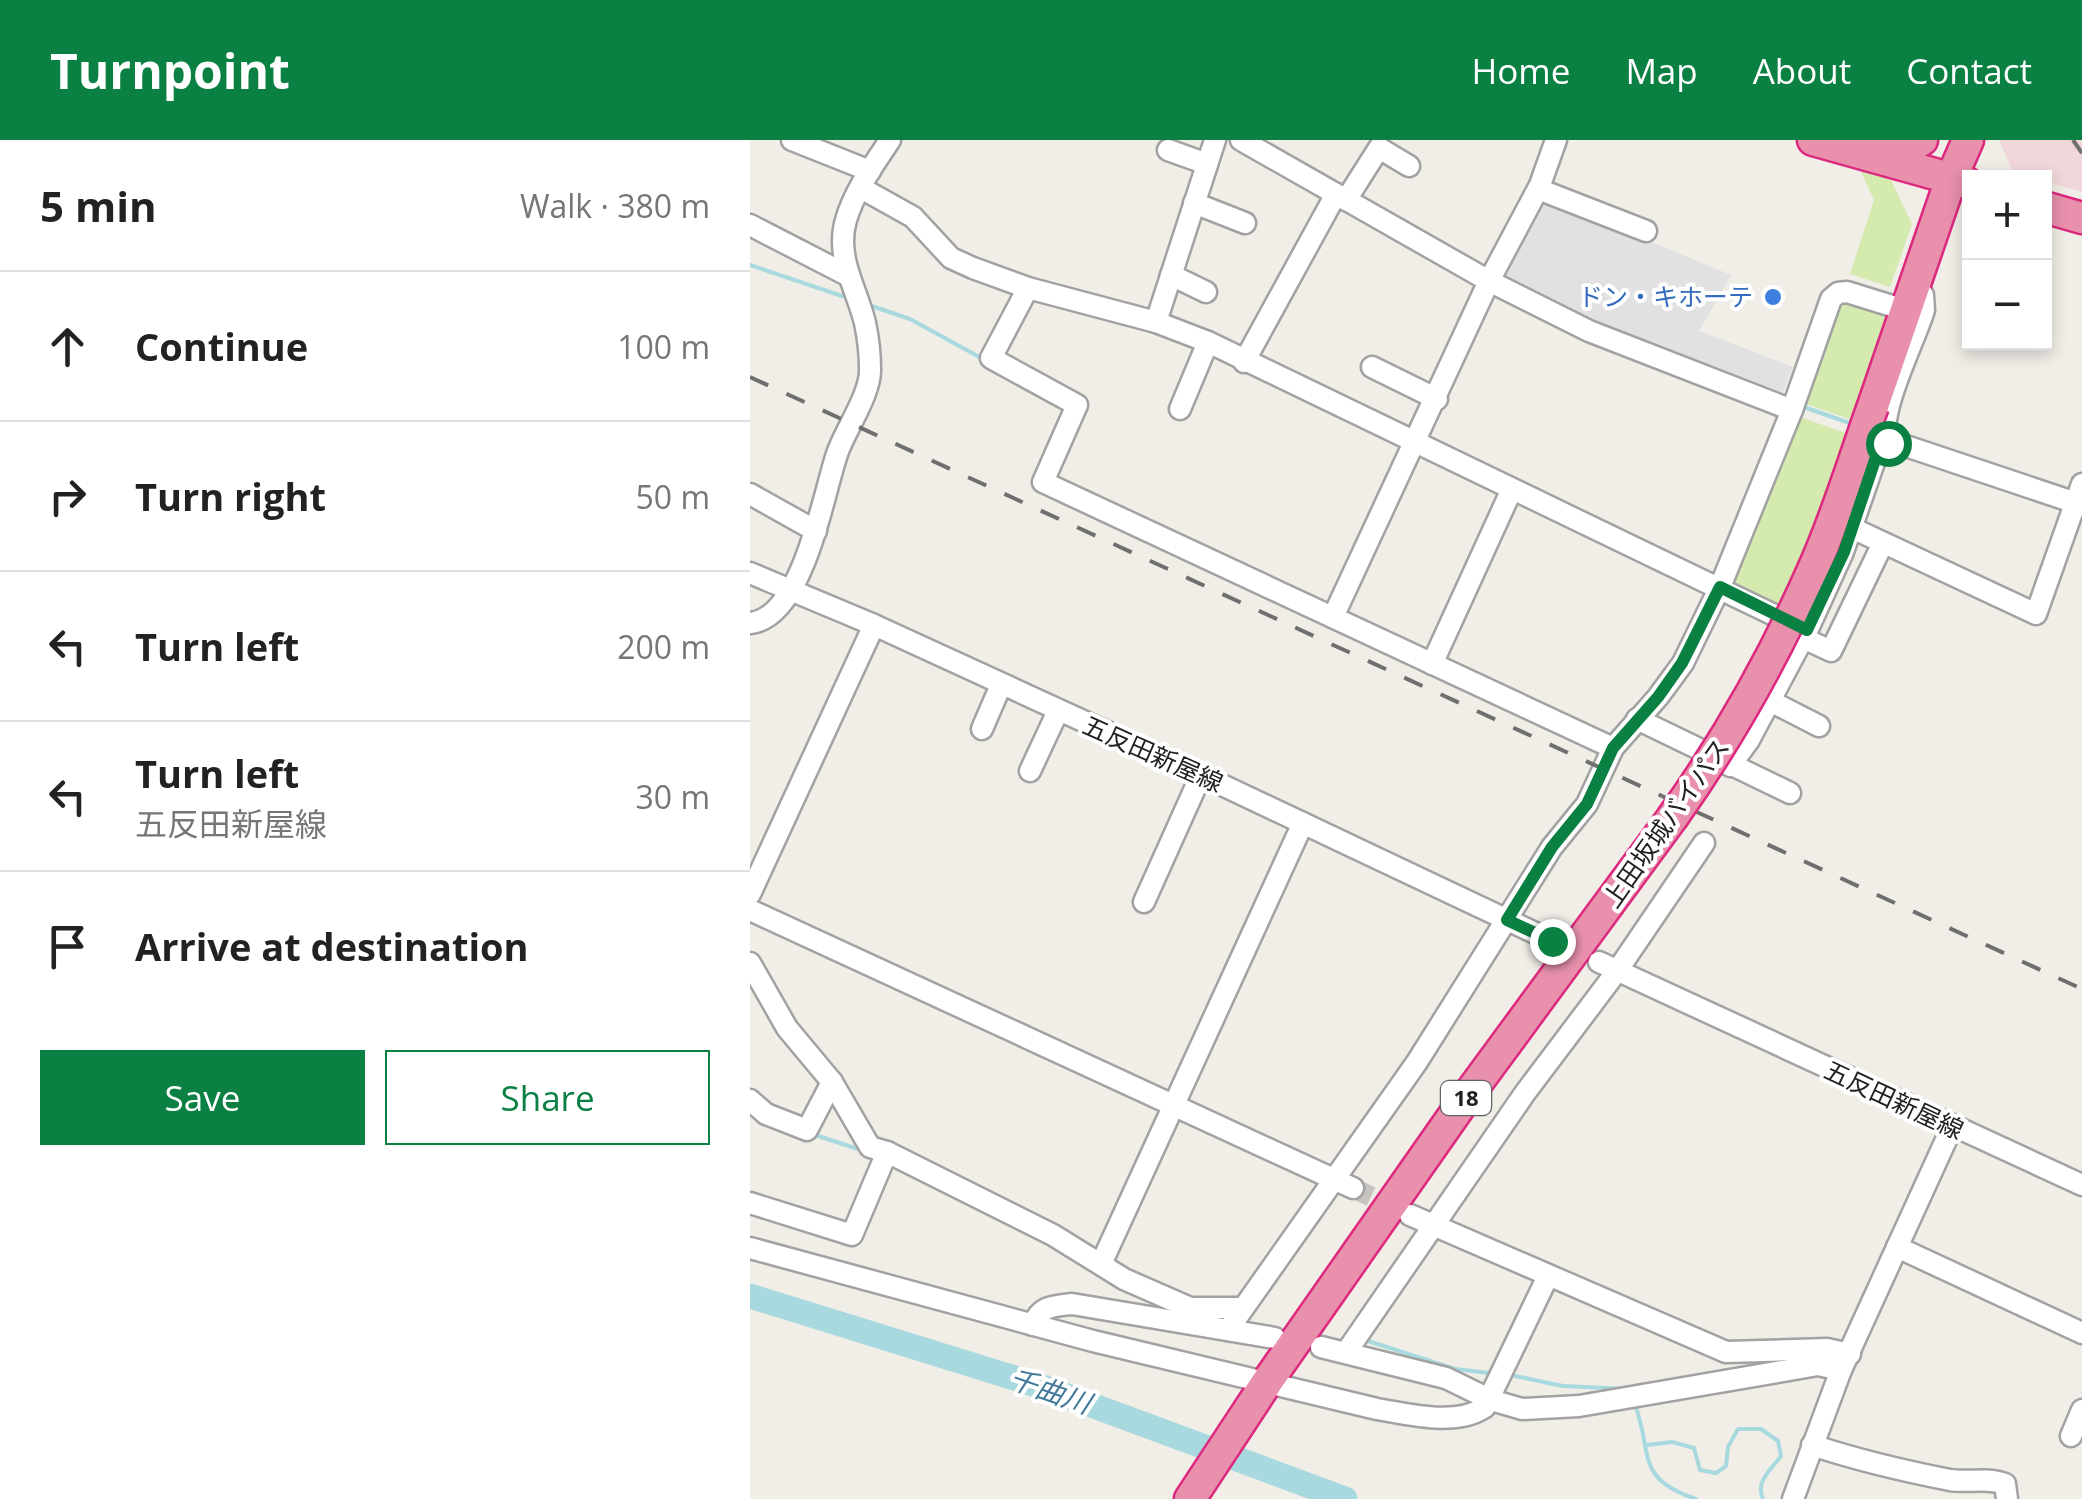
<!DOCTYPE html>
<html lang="en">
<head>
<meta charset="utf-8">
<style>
  body { margin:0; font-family:"Open Sans","Noto Sans JP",sans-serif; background:#f2f2f2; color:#222 }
  .controls { position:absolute; right:30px; top:30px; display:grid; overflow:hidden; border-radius:0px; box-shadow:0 5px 15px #0003 }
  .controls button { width:90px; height:90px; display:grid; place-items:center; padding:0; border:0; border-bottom:2px solid #e0e0e0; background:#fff; color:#222; font:50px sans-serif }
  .stop { position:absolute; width:30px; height:30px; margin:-22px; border:8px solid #0b8043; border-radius:50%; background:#fff }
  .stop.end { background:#0b8043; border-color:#fff; box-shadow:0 2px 10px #0008 }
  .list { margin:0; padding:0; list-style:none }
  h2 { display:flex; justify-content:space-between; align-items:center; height:130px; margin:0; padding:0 40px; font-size:42px }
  h2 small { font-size:32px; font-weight:400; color:#767676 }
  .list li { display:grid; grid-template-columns:65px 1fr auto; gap:30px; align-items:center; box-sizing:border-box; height:150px; padding:0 40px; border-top:2px solid #e0e0e0 }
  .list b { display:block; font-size:38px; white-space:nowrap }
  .list p { margin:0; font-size:32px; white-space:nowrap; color:#767676 }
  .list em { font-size:32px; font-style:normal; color:#767676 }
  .actions { display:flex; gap:20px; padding:30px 40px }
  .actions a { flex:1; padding:22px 0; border:2px solid #0b8043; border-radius:0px; text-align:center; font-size:35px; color:#0b8043 }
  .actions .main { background:#0b8043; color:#fff }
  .icon { flex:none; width:55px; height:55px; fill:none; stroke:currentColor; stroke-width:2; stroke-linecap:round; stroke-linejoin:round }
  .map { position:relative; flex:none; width:1332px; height:1359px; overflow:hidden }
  header { display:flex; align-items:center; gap:60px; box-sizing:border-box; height:140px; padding:0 50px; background:#0b8043; color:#fff }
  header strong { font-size:48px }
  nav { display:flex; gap:55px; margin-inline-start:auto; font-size:35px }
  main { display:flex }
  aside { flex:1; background:#fff }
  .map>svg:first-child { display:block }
  .commercial { fill:#f1d7da }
  .grass { fill:#d4eaae }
  .parking { fill:#e1e1e1 }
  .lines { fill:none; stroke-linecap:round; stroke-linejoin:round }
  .stream { stroke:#a8d9de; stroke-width:4 }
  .river { stroke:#a8d9de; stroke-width:25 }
  .minor-tunnel { stroke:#c7c4bf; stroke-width:20; stroke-dasharray:20 10; stroke-linecap:butt }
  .minor-casing { stroke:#a2a2a2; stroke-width:25 }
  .highway-casing { stroke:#dc287e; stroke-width:35 }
  .minor { stroke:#fff; stroke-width:20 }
  .highway { stroke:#e890ac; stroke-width:30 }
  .rail { stroke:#6f6f6f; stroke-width:4; stroke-dasharray:20 20; stroke-linecap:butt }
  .highway-bridge-casing { stroke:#dc287e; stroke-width:35; stroke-linecap:butt }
  .highway-bridge { stroke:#e890ac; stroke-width:30 }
  .route { stroke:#0b8043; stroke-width:12 }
  .shop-dot { fill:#3f7fe0; stroke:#fff; stroke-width:4 }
  .labels { text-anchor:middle; stroke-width:8; stroke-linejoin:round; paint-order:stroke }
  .shield { fill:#fff; stroke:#646464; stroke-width:2.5 }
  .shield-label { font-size:22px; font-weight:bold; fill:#212121 }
  .shop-label { font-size:25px; fill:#366cbe; stroke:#fff; text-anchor:end }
  .street-label { font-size:25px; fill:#212121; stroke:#fff }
  .water-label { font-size:28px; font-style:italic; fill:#437a9a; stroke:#fff }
</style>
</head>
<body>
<header>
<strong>Turnpoint</strong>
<nav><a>Home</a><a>Map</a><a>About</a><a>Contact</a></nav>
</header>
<main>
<aside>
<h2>5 min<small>Walk · 380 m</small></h2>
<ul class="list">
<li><svg class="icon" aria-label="ahead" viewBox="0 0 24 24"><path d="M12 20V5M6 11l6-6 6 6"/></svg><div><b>Continue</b></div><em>100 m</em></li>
<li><svg class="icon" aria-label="right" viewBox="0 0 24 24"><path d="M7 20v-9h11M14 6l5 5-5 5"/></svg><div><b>Turn right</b></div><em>50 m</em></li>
<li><svg class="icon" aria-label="left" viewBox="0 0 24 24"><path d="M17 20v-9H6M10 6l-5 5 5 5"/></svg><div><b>Turn left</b></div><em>200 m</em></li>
<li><svg class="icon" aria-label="left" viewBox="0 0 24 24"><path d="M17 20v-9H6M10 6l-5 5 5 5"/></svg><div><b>Turn left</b><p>五反田新屋線</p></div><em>30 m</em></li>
<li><svg class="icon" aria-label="arrive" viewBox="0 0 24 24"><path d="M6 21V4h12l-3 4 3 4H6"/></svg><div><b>Arrive at destination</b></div></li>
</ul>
<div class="actions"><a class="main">Save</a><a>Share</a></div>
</aside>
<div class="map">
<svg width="1332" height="1359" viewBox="0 0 1332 1359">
  <rect width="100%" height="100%" fill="#f1ede7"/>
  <path class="commercial" d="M1249,0H1332V52L1295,41L1294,38L1263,32Z"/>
  <g class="grass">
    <path d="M1110,29L1141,40L1162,84L1140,147L1100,134L1124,60Z"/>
    <path d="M1095,162L1135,172L1138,177L1105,281L1053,263L1085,174Z"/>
    <path d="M1047,276L1104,296L1034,469L983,441Z"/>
  </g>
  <path class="parking" d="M797,59L981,135L949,191L1043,227L1032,254L841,183L753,136Z"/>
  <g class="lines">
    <g class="stream">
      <path d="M0,125L98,158"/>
      <path d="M116,164L160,179L233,219"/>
      <path d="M1054,267L1105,285"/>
      <path d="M62,994L114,1011"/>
      <path d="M618,1201L705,1229L739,1233"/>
      <path d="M765,1236L813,1246L878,1249"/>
      <path d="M884,1262C904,1313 883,1338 946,1359"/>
      <path d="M897,1305L922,1302L944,1308L950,1330L966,1333L976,1326L978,1307L988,1289H1011L1028,1301L1031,1316C1021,1330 1005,1341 1013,1359"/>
    </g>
    <path class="river" d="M0,1156L290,1246L595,1359"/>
    <path class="minor-tunnel" d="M603,1048L649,1070"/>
    <defs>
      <g id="minor">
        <path d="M42,0L120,31"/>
        <path d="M491,0L739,141L839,191L1042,270"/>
        <path d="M418,10L457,24"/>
        <path d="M111,48L163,77L201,118L223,128L278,148L406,182L458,202L1057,491L1093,412L1128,311L1138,303H1147L1332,365"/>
        <path d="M788,49L896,91"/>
        <path d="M596,60L629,8L659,26"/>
        <path d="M444,63L495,83"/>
        <path d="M0,85L99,136"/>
        <path d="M421,135L456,152"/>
        <path d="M278,148L241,218L327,265L293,342L863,608"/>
        <path d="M406,182L465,0"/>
        <path d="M494,222L586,54"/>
        <path d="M622,227L687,259"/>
        <path d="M430,269L458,202"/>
        <path d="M1138,303C1125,276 1165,201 1174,170L1173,155L1165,143"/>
        <path d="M0,354L66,391"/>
        <path d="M1102,388L1286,474L1332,344"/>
        <path d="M0,433L124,485L451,635L802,801"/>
        <path d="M583,477L739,141L790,45L806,0"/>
        <path d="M0,483C53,478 73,355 87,314C95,290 121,254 120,229C120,215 118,197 115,183C107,149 85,117 96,80C104,52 124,24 140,0"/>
        <path d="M1053,498L1081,511L1133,403"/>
        <path d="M682,524L762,349"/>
        <path d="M1020,561L1069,586"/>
        <path d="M887,579L1040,653"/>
        <path d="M232,589L251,545"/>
        <path d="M980,626L999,600L1057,491"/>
        <path d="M280,631L308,571"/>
        <path d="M0,754L124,485"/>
        <path d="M394,762L451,635"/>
        <path d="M0,770L603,1048"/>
        <path d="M849,822L1332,1045"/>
        <path d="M0,823L37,888L82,942L120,1007L137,1012"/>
        <path d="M0,960L16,974L57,990L82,942"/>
        <path d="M0,1063L102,1095L137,1012L303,1095L374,1139L440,1168H492"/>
        <path d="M660,1075L976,1212L1077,1209L1100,1214"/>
        <path d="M1147,1107L1332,1193"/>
        <path d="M0,1108L343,1201L627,1269C658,1274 706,1287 735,1267L798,1136"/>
        <path d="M351,1124L553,683"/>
        <path d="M283,1185C290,1166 303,1166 322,1164L525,1198"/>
        <path d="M478,1190L667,922L802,707L837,664L863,608L908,557L933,523L970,447L1042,270L1081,159L1088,153L1097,152L1155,170"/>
        <path d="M571,1207L696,1238L741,1260L772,1269L829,1266L1068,1225L1091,1230"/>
        <path d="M597,1211L775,953L867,831L954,703"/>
        <path d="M1321,1296L1332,1270"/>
        <path d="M1062,1305C1107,1320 1154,1331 1200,1340C1219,1343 1238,1337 1255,1344L1257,1359"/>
        <path d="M1043,1359L1091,1230L1202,987"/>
      </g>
      <g id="highway">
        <path d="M1063,0L1217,43"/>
        <path d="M1121,10L1160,7L1172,0"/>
        <path d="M1294,67L1332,78"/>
        <path d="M1123,266L1201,39L1218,0"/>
        <path d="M440,1359L517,1242L713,962L922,678"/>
      </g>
    </defs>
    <use href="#minor" class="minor-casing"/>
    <use href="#highway" class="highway-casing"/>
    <use href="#minor" class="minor"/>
    <use href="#highway" class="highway"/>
    <g class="rail">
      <path d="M1323,0L1332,13"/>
      <path d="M0,237L1332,849"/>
    </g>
    <defs>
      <path id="highway-bridge" d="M922,678C979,598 1026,514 1065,425C1088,373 1104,319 1123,266"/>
    </defs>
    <use href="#highway-bridge" class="highway-bridge-casing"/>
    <use href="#highway-bridge" class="highway-bridge"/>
  </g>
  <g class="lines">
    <path class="route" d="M802,801L757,780L802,707L837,664L863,608L908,557L932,523L970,447L1057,490L1094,412L1128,311L1138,303"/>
  </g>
  <circle class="shop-dot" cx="1023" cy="157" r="10"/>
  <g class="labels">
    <rect class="shield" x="691" y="941" width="50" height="34" rx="8"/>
    <g class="shield-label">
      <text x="716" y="966">18</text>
    </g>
    <g class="shop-label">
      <text x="1003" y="166">ドン・キホーテ</text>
    </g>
    <g class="street-label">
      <text transform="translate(403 614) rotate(24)" y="9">五反田新屋線</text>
      <text transform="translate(916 683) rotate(-55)" y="9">上田坂城バイパス</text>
      <text transform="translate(1144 960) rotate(25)" y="9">五反田新屋線</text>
    </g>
    <g class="water-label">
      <text transform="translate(300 1251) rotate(19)" y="10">千曲川</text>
    </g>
  </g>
</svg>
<div class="controls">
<button>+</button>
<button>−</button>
</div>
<div class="stop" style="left:1138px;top:303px"></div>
<div class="stop end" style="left:802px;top:801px"></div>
</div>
</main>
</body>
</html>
